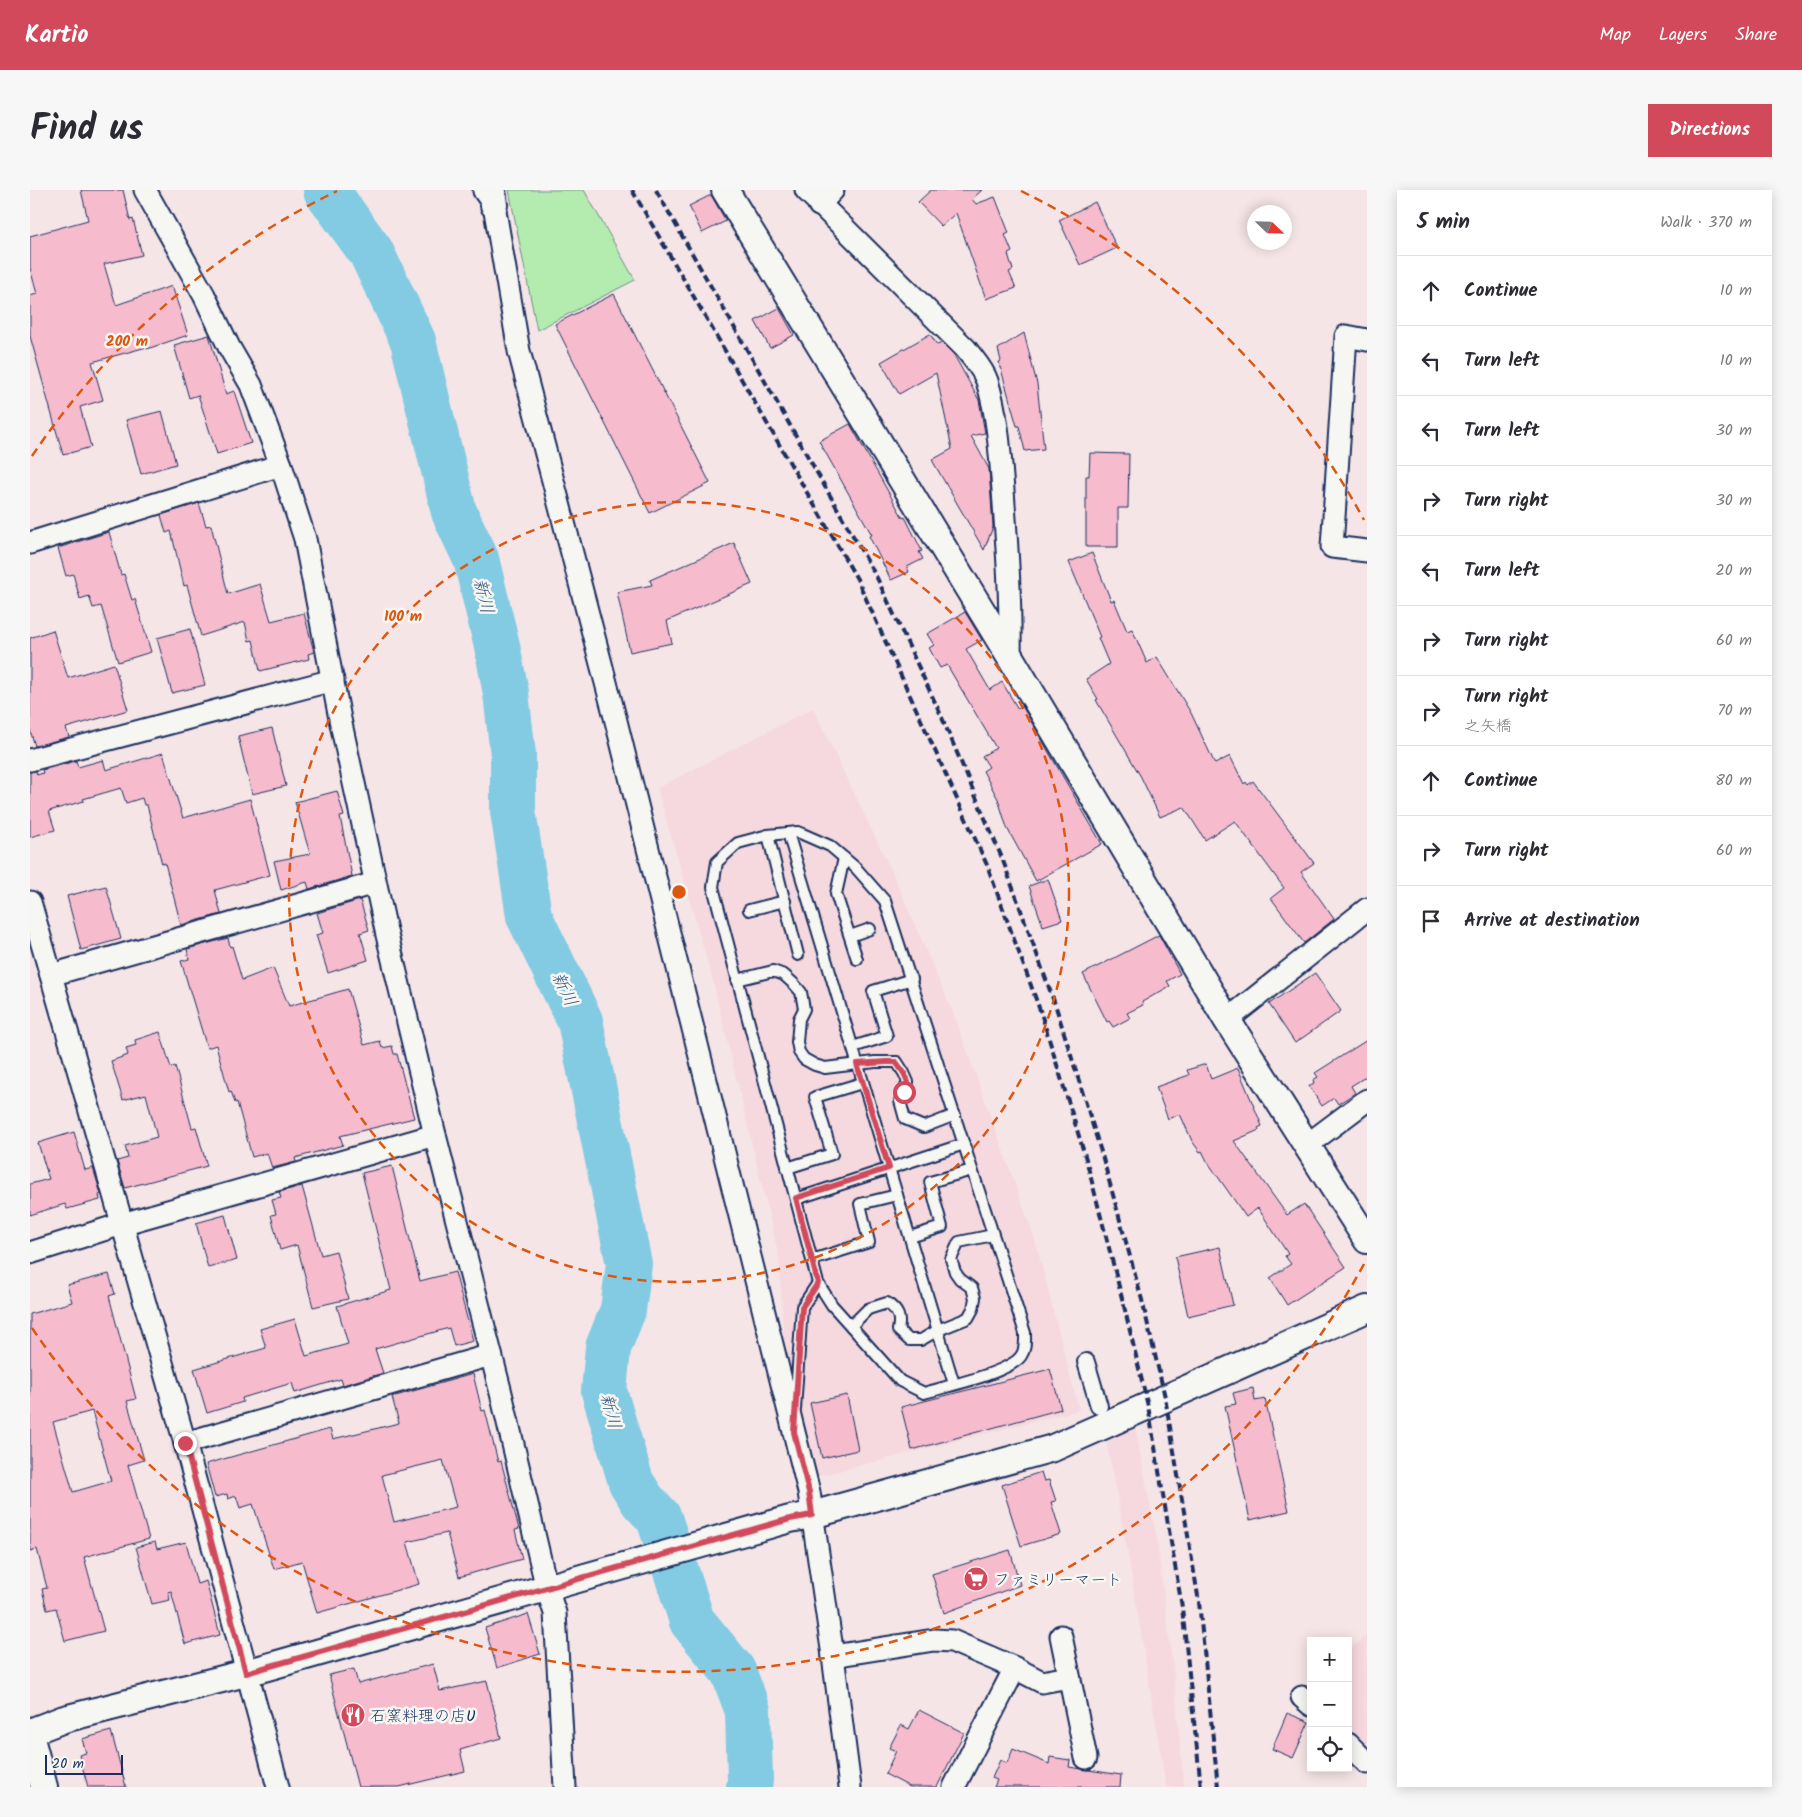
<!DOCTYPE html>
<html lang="en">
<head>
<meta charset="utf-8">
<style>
  body { margin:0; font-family:Kalam,"Klee One",sans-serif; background:#f7f7f7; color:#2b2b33 }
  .controls { position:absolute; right:15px; bottom:15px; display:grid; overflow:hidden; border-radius:0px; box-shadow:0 2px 12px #0003 }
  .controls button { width:45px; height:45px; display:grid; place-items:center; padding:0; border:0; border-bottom:1px solid #e1e1e2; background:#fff; color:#2b2b33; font:25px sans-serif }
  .compass { position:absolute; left:1217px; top:15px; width:45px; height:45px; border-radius:50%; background:#fff; box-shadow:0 2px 12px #0003; rotate:113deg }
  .scale { position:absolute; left:15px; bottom:12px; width:78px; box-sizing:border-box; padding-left:5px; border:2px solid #1b2f5e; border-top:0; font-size:14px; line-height:18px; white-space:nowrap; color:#1b2f5e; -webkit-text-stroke:4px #f6f6f2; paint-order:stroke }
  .stop { position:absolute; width:15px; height:15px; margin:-11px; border:4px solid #d1495b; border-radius:50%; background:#fff }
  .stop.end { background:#d1495b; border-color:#fff; box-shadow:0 1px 5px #0008 }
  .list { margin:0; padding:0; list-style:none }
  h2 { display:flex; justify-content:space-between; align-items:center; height:65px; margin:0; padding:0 20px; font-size:21px }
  h2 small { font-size:16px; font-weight:400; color:#7c7c81 }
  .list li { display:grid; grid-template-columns:32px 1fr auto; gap:15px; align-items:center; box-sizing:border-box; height:70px; padding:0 20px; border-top:1px solid #e1e1e2 }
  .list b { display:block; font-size:19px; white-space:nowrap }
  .list p { margin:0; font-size:16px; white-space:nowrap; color:#7c7c81 }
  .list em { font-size:16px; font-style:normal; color:#7c7c81 }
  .icon { flex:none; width:28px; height:28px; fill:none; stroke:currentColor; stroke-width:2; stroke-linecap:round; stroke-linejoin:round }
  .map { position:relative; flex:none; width:1337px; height:1597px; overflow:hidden; border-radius:0px }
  header { display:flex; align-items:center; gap:30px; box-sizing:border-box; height:70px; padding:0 25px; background:#d1495b; color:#fff }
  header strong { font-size:24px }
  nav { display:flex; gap:28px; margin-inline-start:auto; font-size:18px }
  .intro { display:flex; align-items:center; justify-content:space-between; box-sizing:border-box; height:120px; padding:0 30px }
  h1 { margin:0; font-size:35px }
  .button { padding:12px 22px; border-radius:0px; background:#d1495b; color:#fff; font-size:18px; font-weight:700 }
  main { display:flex; gap:30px; padding:0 30px }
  aside { flex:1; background:#fff; border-radius:0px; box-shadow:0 2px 12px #0003 }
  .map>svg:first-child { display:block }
  .built { fill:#f6d9df }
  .green { fill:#b4ecaf; stroke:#688e86 }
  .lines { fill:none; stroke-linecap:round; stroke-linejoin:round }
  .river { stroke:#82cbe3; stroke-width:46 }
  .building { fill:#f6bccd; stroke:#1b2f5e; fill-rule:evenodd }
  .service-casing { stroke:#1b2f5e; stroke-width:14 }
  .pedestrian-casing { stroke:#1b2f5e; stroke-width:20 }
  .minor-casing { stroke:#1b2f5e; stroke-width:25 }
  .tertiary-casing { stroke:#1b2f5e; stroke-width:30 }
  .service { stroke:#f6f6f2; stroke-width:10 }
  .pedestrian { stroke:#f6f6f2; stroke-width:16 }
  .minor { stroke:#f6f6f2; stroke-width:21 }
  .tertiary { stroke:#f6f6f2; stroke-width:26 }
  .rail { stroke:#1b2f5e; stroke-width:4; stroke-dasharray:8 4; stroke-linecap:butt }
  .route { stroke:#d1495b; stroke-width:6 }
  .ring { fill:none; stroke:#de5710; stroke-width:2.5; stroke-dasharray:9 6 }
  .labels { text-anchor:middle; stroke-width:5; stroke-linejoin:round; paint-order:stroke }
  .poi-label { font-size:16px; fill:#1b2f5e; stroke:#f6f6f2; text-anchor:start }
  .water-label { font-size:18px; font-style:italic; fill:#35567f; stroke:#f6f6f2 }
  .centre { fill:#de5710; stroke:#f6f6f2; stroke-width:2.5 }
  .ring-label { font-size:15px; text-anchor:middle; font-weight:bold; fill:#de5710; stroke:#f6f6f2; stroke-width:5; stroke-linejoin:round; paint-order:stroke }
</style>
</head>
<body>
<header>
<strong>Kartio</strong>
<nav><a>Map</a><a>Layers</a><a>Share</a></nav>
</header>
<div class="intro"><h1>Find us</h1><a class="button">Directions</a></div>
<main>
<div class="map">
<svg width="1337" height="1597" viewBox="0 0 1337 1597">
  <rect width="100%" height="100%" fill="#f6e5e7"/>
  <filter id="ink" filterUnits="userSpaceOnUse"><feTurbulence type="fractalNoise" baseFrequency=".02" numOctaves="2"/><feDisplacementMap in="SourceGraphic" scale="10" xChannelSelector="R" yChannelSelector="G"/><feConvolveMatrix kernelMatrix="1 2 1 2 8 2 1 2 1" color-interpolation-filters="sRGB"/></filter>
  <g filter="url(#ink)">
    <g class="built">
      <path d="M783,518L864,686L926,830L1005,1049L1049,1220L785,1287L756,1198L749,1067L683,792L627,598Z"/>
      <path d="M1105,1236L1127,1349L1144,1486L1154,1597H1136L1098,1365L1076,1249Z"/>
      <path d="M1337,1445V1556L1318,1536V1461Z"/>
    </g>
    <path class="green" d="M479,0H554L605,90L507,140Z"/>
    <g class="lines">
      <path class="river" d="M296,0L341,62L383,151L424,322L446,369L467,456L476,503L483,565V621L499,726L550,831L599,1074L593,1120L578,1158L574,1201L601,1292L613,1311L629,1328L662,1431L703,1481L718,1521L720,1590L719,1597"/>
    </g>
    <g class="building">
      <path d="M51,0H93L100,30L103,29L112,65L74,74L86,115L142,96L158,145L117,159V157L62,172L73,210L50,217L61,257L33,265L0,146V106L7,104L0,78V46L58,30Z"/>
      <path d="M901,0H952L942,9L946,14L965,7L979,43L975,45L982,62L978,64L983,80L979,82L986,98L956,109L926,23L911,36L888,12Z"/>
      <path d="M681,5L696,31L672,43L659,16Z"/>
      <path d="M1065,12L1087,58L1050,75L1029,30Z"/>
      <path d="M584,104L680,293L620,323L525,134Z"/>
      <path d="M749,118L764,145L740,158L725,131Z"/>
      <path d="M994,143L1007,194L1014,259L995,261L989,236H987L969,172L971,171L968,159Z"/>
      <path d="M900,144L907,155L912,153L924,165L949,210L955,243L941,246L959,279L963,337L954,360L902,270L922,259L906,183L869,204L851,172Z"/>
      <path d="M179,145L196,204L204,201L221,253L187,264L168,205L159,208L144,155Z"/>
      <path d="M132,221L146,274L111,284L96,230Z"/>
      <path d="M820,234L873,328L875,327L892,361L889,362L893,369L877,377L879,382L861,390L839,346L842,345L789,251Z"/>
      <path d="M1060,263L1099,264L1098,318H1088V357H1056V286H1059Z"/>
      <path d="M169,313L176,336L181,335L198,404L230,394L241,431L274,423L284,462L278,464L279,469L230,481L223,450L219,451L215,432L171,446L157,395L154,396L141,341L136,343L131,325Z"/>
      <path d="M79,342L91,385L94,384L102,410L105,409L121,462L88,472L71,416L63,418L59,406L50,409L43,384L36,386L28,358Z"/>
      <path d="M704,353L722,394L637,431L642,453L600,462L587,402L622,395L620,390Z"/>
      <path d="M1062,363L1081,411L1084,410L1097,441L1102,439L1117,473L1127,467L1161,523L1185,574L1200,566L1214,594L1216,592L1218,595L1223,591L1284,673L1271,682L1304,729L1274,753L1241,708L1254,698L1205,631L1175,650L1154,617L1130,627L1111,587L1066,510L1068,509L1056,489L1079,474L1068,448L1070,447L1039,372Z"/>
      <path d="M935,422L952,450L936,459L960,500L972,492L988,519L992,516L1072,654L1006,691L977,638L968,609L953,581L959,577L952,566L966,558L917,475L910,478L899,458L904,455L897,444Z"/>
      <path d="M160,439L175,495L142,503L127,448Z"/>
      <path d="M23,440L38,488L84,474L98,520L36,538L39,547L5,556L0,540V448Z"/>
      <path d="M242,538L256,596L222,604L208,546Z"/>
      <path d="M133,563L153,628L220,609L240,685L185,700L191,724L151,735L135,673L132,674L117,615H114L112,608L96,613L91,598L53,609L54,611L19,621L25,640L0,647V582L6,581L7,585L13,583L12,580L46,571L48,577L73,570L76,580Z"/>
      <path d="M307,601L314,626L310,627L322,686L279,699L277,692L251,700L244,671L280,664L265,612Z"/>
      <path d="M1018,689L1032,730L1013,736L999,696Z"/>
      <path d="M76,696L91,749L51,760L37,706Z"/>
      <path d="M330,710L339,740L330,743L338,770L298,783L286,745L293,743L287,723Z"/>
      <path d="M1129,745L1150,784L1137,791L1140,796L1112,812L1113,815L1097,823L1100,828L1083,837L1079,831L1077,832L1053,784Z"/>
      <path d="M198,748L200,757L202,756L212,790L243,778L259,816L318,799L334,855L350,851L352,858L362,856L364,864H367L384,928L310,946L313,955L265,968L266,972L242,978L237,963L222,967L207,912L205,913L201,901L199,902L186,855L177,858L151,771L159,769L157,759Z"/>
      <path d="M1285,783L1311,821L1265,853L1239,814Z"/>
      <path d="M130,842L141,878L145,876L162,938L166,937L177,976L95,998L87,971L98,968L95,956L127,947L116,904L93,910L81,871L98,865L96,858L106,855L105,850Z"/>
      <path d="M1337,850V886L1321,896L1325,903L1308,914L1304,908L1292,916L1279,896L1284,893L1283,890L1288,887L1285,883Z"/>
      <path d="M1176,874L1181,889L1208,878L1232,936L1228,938L1229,940L1204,951L1257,1025L1274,1014L1316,1077L1257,1115L1240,1088L1261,1074L1255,1066L1258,1064L1228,1018L1216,1027L1177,971L1172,961L1170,962L1162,951L1150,924L1138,929L1126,897L1159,885L1157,880Z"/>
      <path d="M44,942L55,980L63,978L71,1004L69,1005L70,1010L37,1019L35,1014L0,1025V994L19,989L8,953Z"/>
      <path d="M362,976L390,1091L425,1082L443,1151L424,1156L419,1138L345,1159L353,1183L313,1195L311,1189L265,1203L262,1193L212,1208L213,1212L177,1223L164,1179L236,1158L230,1139L265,1129L276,1166L318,1154L307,1116L361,1100L332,983Z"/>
      <path d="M272,996L291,1065L306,1061L318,1109L283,1117L267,1055L250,1060L241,1025L246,1024L242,1010L251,1008L249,1002Z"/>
      <path d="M195,1025L207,1070L178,1078L166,1033Z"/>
      <path d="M1190,1057L1203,1115L1158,1126L1145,1067Z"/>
      <path d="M79,1084L85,1104L79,1106L106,1209L97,1211L114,1270L98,1275L119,1349L54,1367L74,1441L35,1451L26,1418L17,1420L12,1399L17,1398L7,1359L0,1361V1124L42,1112L37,1095ZM62,1221L81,1291L43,1302L23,1232Z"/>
      <path d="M1020,1179L1031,1219L882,1260L871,1217Z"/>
      <path d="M443,1184L452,1221L455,1220L468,1272L471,1271L489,1339L485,1340L492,1369L429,1387L417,1343L377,1352L389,1394L287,1423L272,1371L244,1379L223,1314L210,1318L206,1306L198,1309L197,1304L185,1307L176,1274L300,1239L303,1249L369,1233L362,1207ZM413,1270L426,1317L364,1332L352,1285Z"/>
      <path d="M1223,1198L1225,1211L1235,1209L1259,1321L1220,1330L1195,1216L1206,1214L1203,1203Z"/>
      <path d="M817,1205L828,1260L792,1268L780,1213Z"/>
      <path d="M1011,1282L1014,1291L1019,1290L1026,1311L1021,1312L1031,1344L991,1356L972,1295Z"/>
      <path d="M125,1352L127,1359L156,1352L167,1394L176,1391L190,1445L155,1454L141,1401L138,1402L140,1410L122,1414L106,1357Z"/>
      <path d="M980,1360L990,1395L914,1423L902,1384Z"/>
      <path d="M498,1424L510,1464L467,1478L455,1438Z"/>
      <path d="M403,1474L410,1501L457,1491L471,1548L430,1560L435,1581L369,1597H328L299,1485L324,1479L328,1494Z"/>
      <path d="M889,1520L934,1543L907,1597H880L855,1584L866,1561L859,1558L871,1535L879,1539Z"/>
      <path d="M1257,1523L1279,1532L1263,1568L1242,1559Z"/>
      <path d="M81,1541L96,1597H58L49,1565L56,1563L52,1549Z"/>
      <path d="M983,1559L1019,1574L1020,1567L1040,1570L1039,1577L1091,1585L1090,1597H964L967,1590L962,1588L970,1570L977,1573Z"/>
    </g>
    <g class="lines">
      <defs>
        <g id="service">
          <path d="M758,643L924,1194"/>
          <path d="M738,645L768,765"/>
          <path d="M814,668L806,704L827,769"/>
          <path d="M719,720L755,711"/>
          <path d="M820,746L840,739"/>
          <path d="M707,790L743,781L754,785L764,794L771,802L774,819L769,829L767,852L769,862L774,869L785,875L795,878L845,872H867L874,883L878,892L870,911L875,929L894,937L925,925"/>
          <path d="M823,857L857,846L843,801L882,789"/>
          <path d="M757,978L802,964L785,907L832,893"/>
          <path d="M766,1009L934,954"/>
          <path d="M880,1047L912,1037L900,992L942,980"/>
          <path d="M782,1070L839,1052L830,1014L867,1005"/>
          <path d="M821,1136L838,1119L857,1113C868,1121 871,1127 868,1140L879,1150H891L908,1140L938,1128L943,1119L945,1108L942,1098L930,1089L925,1082L921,1069L929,1052L963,1045"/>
          <path d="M765,1219L772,1117L788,1093L683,697L687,672L708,653L738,645L768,642L800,656L826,678L855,711L995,1143C995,1151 996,1159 991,1166C979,1183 917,1196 894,1203L870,1191L802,1115L788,1093"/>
        </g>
        <path id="pedestrian" d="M1056,1172L1069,1216"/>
        <g id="minor">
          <path d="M115,0L174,105L199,157L221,195L251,275L275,349L310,529L357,745L405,945L471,1203L517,1399L525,1423L535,1597"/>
          <path d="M776,0L936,159C943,169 953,179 957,191C968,226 970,263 973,300C977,356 981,410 980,467"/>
          <path d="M454,1L464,15L489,161L585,527L779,1302L803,1466L820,1597"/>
          <path d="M789,15L803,0"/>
          <path d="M1337,150L1316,146L1302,357L1337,361"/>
          <path d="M0,353L251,275"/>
          <path d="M0,570L303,490"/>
          <path d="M0,712L155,1253L248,1597"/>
          <path d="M21,785L345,693"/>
          <path d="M1197,830L1337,719"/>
          <path d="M1277,955L1337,910"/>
          <path d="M0,1063L92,1034L405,945"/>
          <path d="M155,1253L461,1165"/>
          <path d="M1031,1446L1056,1568"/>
          <path d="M803,1466L904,1450L922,1451L985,1478L1012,1492L1039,1487"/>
          <path d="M1272,1507L1281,1515"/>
          <path d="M1318,1554L1337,1573"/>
          <path d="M924,1597L985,1478"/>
        </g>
        <g id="tertiary">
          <path d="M462,0L464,15"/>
          <path d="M695,0L980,467L1197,830L1337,1050"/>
          <path d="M0,1542L34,1529L216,1483L760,1329L782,1325L1023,1258L1337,1119"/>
          <path d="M0,1545L14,1597"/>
        </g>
      </defs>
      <use href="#service" class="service-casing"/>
      <use href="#pedestrian" class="pedestrian-casing"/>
      <use href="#minor" class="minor-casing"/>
      <use href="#tertiary" class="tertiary-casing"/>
      <use href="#service" class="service"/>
      <use href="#pedestrian" class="pedestrian"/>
      <use href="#minor" class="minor"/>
      <use href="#tertiary" class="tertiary"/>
      <g class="rail">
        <path d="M602,0L827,389L957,675L1011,823L1056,969L1094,1116L1118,1216L1152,1417L1171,1597"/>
        <path d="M626,0L847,388L910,523L972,668L1026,817L1072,965L1112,1110L1135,1207L1169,1412L1188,1597"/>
      </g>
    </g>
  </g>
  <g class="lines" filter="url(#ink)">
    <path class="route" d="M155,1253L216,1483L760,1329L782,1325L779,1302L764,1242L772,1117L788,1093L766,1008L859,978L827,874L856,872H866L874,883L878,892L874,902"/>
  </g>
  <g class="ring">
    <circle cx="649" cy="702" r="390"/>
    <path d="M1334 1074A780 780 0 0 1 2 1138M2 266A780 780 0 0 1 307 1M991 1A780 780 0 0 1 1334 330"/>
  </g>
  <defs>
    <symbol id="supermarket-disc" viewBox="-11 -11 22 22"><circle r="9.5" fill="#d1495b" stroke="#f6f6f2"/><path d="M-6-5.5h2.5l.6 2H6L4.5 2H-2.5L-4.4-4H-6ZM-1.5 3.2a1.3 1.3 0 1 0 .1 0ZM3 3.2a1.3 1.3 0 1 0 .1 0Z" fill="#fff"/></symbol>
    <symbol id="restaurant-disc" viewBox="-11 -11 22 22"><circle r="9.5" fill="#d1495b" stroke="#f6f6f2"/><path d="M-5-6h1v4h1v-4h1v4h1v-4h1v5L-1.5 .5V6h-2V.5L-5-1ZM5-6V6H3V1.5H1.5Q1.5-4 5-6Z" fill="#fff"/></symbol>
  </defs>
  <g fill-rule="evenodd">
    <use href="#supermarket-disc" x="932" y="1375" width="28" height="28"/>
    <use href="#restaurant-disc" x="309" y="1511" width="28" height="28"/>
  </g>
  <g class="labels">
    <g class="poi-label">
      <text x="964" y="1395">ファミリーマート</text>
      <text x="340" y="1531">石窯料理の店U</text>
    </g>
    <g class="water-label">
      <text transform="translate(454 406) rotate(77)" y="6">新川</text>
      <text transform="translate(535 799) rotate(64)" y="6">新川</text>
      <text transform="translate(581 1221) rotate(76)" y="6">新川</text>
    </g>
  </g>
  <circle cx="649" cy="702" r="8" class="centre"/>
  <g class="ring-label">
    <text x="97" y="156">200 m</text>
    <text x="373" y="431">100 m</text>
  </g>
</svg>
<div class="controls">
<button>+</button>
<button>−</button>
<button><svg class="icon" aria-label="locate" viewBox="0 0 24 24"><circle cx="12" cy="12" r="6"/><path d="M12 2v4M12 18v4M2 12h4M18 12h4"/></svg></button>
</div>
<svg class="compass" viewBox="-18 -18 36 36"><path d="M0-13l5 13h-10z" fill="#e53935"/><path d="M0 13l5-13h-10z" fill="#7c7c81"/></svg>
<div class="scale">20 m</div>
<div class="stop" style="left:874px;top:902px"></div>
<div class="stop end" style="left:155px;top:1253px"></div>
</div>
<aside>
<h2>5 min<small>Walk · 370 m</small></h2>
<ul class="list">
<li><svg class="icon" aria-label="ahead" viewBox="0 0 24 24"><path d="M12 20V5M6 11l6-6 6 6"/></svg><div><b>Continue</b></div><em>10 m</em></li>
<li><svg class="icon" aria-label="left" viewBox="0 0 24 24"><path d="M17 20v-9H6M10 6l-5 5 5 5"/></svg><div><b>Turn left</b></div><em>10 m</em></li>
<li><svg class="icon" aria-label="left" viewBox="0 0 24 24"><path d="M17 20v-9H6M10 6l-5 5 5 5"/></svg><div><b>Turn left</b></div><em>30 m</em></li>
<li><svg class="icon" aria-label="right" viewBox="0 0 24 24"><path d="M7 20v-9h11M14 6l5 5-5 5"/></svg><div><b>Turn right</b></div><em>30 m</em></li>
<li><svg class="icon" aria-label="left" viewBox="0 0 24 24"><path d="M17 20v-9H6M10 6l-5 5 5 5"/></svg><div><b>Turn left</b></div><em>20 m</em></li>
<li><svg class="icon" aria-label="right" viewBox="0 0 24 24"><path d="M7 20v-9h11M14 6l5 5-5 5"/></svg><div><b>Turn right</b></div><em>60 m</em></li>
<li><svg class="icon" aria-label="right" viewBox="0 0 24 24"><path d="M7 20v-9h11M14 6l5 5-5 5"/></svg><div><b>Turn right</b><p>之矢橋</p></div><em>70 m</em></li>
<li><svg class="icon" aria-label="ahead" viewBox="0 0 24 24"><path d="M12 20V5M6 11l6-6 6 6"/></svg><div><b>Continue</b></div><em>80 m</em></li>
<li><svg class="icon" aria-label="right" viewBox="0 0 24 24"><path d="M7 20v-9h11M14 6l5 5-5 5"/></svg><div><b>Turn right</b></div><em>60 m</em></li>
<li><svg class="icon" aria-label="arrive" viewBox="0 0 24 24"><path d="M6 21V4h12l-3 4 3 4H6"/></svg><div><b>Arrive at destination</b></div></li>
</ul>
</aside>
</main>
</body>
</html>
